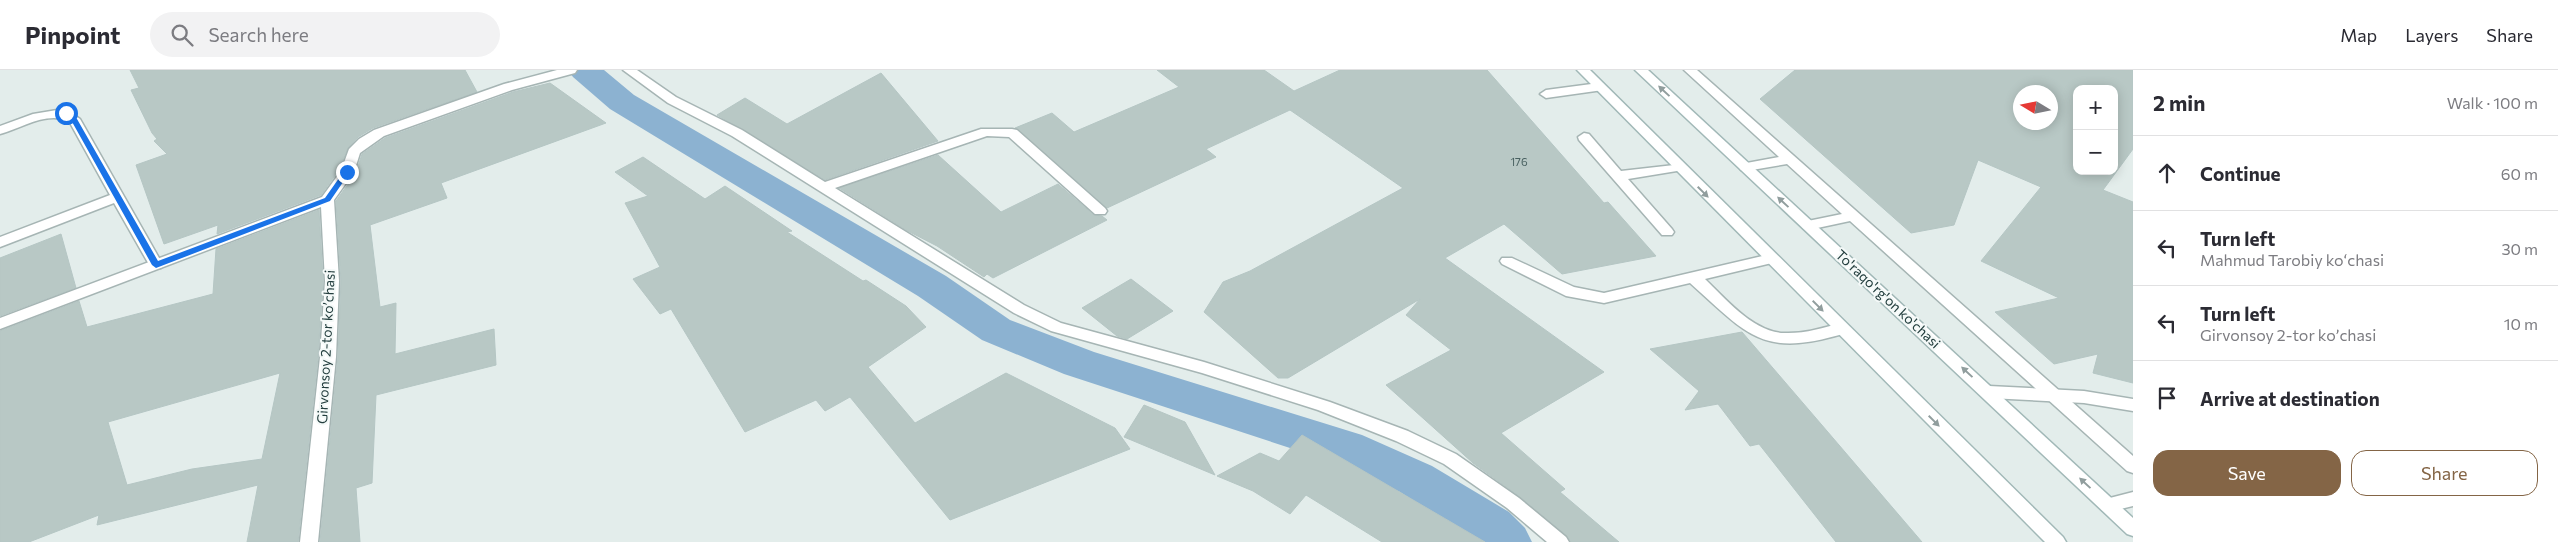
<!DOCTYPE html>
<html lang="en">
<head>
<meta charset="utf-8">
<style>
  body { margin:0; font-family:Commissioner,sans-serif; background:#f2f2f3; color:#2b2b33 }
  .controls { position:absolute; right:15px; top:15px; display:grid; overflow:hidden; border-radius:10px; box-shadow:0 2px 12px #0003 }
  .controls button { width:45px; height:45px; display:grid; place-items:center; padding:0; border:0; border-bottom:1px solid #e1e1e2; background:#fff; color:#2b2b33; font:25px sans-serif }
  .compass { position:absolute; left:2013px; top:15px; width:45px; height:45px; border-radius:50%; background:#fff; box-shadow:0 2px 12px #0003; rotate:280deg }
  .stop { position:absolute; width:15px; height:15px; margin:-11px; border:4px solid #1a73e8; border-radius:50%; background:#fff }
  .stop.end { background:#1a73e8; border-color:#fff; box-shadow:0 1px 5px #0008 }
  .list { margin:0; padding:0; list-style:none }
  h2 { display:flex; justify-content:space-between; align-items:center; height:65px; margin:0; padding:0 20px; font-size:21px }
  h2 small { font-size:16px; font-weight:400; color:#7c7c81 }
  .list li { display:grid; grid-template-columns:32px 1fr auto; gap:15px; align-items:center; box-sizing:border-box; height:75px; padding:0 20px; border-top:1px solid #e1e1e2 }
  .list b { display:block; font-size:19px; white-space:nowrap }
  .list p { margin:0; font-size:16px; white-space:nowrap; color:#7c7c81 }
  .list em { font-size:16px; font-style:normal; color:#7c7c81 }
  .actions { display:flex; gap:10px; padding:15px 20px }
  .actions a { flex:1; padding:11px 0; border:1px solid #846546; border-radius:15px; text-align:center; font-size:18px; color:#846546 }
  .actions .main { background:#846546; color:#fff }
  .icon { flex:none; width:28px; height:28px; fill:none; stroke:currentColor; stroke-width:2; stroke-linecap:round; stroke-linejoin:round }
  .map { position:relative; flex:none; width:2133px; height:472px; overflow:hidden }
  header { display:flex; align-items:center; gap:30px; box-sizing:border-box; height:70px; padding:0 25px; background:#fff; border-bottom:1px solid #e1e1e2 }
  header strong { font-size:24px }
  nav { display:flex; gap:28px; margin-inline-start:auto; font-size:18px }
  .search { width:350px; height:45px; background:#f2f2f3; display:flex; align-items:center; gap:12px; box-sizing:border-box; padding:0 18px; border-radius:28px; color:#7c7c81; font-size:19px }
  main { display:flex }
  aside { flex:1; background:#fff }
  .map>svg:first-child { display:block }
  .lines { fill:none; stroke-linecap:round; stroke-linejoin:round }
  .canal { fill:#8cb2d1; fill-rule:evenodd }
  .building { fill:#b8c8c5; stroke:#b5c6c4; fill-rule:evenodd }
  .service-casing { stroke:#a6b5b4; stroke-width:3 }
  .minor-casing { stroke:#a6b5b4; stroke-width:3 }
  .secondary-casing { stroke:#a1b8b7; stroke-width:3 }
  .service { fill:#fff; fill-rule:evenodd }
  .minor { fill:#fff; fill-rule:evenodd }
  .secondary { fill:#fff; fill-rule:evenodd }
  .oneway { fill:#919e9e }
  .route { fill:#1a73e8 }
  .labels { text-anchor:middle; stroke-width:4; stroke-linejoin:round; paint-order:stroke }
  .number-label { font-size:11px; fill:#486060 }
  .street-label { font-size:14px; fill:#233e3e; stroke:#f4f9f8 }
</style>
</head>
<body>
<header>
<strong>Pinpoint</strong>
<div class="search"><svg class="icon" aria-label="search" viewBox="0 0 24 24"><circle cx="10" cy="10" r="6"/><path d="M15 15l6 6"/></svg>Search here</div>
<nav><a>Map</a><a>Layers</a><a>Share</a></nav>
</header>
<main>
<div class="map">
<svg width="2133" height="472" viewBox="0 0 2133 472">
  <rect width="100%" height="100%" fill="#e3edeb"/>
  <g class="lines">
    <path class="canal" d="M568,0H604L634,25L946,206L1010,250L1094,282L1362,365L1432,396L1509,442L1525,458L1532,472H1477L1400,422L1330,391L1064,304L982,270L918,226L610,39L573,7Z"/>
  </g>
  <g class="building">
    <path d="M130,0H465L477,22L373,58L358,67L348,78L339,100L321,125L217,164L218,155L164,174L136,95L167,84L154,71L157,69L152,63L131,20L139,18Z"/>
    <path d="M1157,0H1264L1294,21L1340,0H1487L1604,133L1608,132L1656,186L1562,204L1504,154L1445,188L1604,302L1501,363L1565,419L1560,422L1619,472H1571L1567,466L1520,427L1473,393L1386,315L1451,280L1406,245L1420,229L1288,308H1278L1204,242L1223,212L1250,201L1403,118L1290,40L1206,79L1216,87L1107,138L1015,58L1052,43L1074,62L1179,17Z"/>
    <path d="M1795,0H2133V79L2103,120L2133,132V313L2093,303L2098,284L2054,294L1995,242L2059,228L1981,191L2041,117L1978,90L1954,155L1911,163L1760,29ZM2077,19H2114V101H2077ZM2020,22H2050V52H2020Z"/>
    <path d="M881,3L938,71L825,110L717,45L745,28L787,54Z"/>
    <path d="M550,13L606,53L441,113L447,128L370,155L380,237L396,233L395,284L494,259L496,295L376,325L372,413L356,418L360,472H320L338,287L341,211L336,131L356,103L362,84L385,68L513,22Z"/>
    <path d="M938,85L1001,142L1058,114L1094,145L1102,146L1107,150L993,208L987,204L984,207L937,176L906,160L839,118Z"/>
    <path d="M643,87L705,129L725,116L792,161L787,162L863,211L866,210L906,236L926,257L868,297L915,353L1006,303L1115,358L1130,379L950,450L850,327L825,341L816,330L745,362L671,239L660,244L633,209L660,197L625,133L648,126L615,102Z"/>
    <path d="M319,140L323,211L318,287L298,472H247L258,415L97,455L99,445L29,472H0V261L79,231L87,257L213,224L216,179ZM280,303L262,389L192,399L127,415L108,352Z"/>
    <path d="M61,164L76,218L0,246V188Z"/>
    <path d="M1131,209L1173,241L1127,269L1117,266L1082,238Z"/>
    <path d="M1742,262L1827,361L1922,472H1836L1759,374L1750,376L1718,334L1685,340L1699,321L1650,279Z"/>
    <path d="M1144,335L1185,352L1215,405L1124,367Z"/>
    <path d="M1302,365L1485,472H1382L1306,425L1290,444L1253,421L1217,406L1260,383L1279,391Z"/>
  </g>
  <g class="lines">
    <defs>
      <g id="service">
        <path d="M1684,0H1697L2133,386V403L2127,401L1850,151L1808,160L1803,158L1801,155L1803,152L1842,144L1787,94L1746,101L1741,100L1739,97L1741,94L1779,87Z"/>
        <path d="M1599,13L1603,14L1605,17L1603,20L1546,28L1540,24L1546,20Z"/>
        <path d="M57,40L70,42L80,49L163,195L161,198H151L114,133L0,177V167L110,125L69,51C46,41 22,58 0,64V56L33,44Z"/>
        <path d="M1584,63L1589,64L1621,101L1683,94L1685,97L1683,100L1628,109L1672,159L1674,162L1672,165H1662L1579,70L1578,67Z"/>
        <path d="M1771,184L1776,186L1778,189L1776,192L1705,209C1726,229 1753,262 1784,263C1803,264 1823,258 1841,253L1846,255L1849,259L1846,263C1763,288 1750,267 1690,213L1604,233L1566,226L1502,194L1500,191L1502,188H1512L1574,217L1604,223Z"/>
        <path d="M2133,422V436L2108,442L2102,440L2099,435L2102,430Z"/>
      </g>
      <g id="minor">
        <path d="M557,0H577L575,3L512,20L384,66L360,83L354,102L334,130L339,211L336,287L318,472H300L320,287L325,211L321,137L0,259V248L322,127L341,101L349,79L359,69L374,60L504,14Z"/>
        <path d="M623,0H637L676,27L742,60L825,112L981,59H1012L1017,60L1105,138L1107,141L1105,144H1095L1009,67L987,66L835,118L1024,235L1061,253L1204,292L1330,332L1408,361L1456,384L1519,428L1566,467L1569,472H1547L1507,438L1444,394L1396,371L1318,340L1202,303L1051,261L1014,243L732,66L668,33Z"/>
        <path d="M1989,316L2084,321L2133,329V341L2084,333L1989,328L1983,326L1981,322L1983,318Z"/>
      </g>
      <g id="secondary">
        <path d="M1577,0H1590L2063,467L2066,472H2045Z"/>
        <path d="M1635,0H1648L2133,448V466L2127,464Z"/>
      </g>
    </defs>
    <use href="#service" class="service-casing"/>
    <use href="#minor" class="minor-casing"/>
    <use href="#secondary" class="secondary-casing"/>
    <use href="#service" class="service"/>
    <use href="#minor" class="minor"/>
    <use href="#secondary" class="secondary"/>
  </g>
  <defs><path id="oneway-solid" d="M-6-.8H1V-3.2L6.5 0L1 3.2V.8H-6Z" transform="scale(1.25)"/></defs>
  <g class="oneway">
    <use href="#oneway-solid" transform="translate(1664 21) rotate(-137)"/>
    <use href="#oneway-solid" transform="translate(1703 122) rotate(45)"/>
    <use href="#oneway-solid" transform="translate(1783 132) rotate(-137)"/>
    <use href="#oneway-solid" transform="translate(1818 236) rotate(45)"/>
    <use href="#oneway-solid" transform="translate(1967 302) rotate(-137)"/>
    <use href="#oneway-solid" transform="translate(1934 351) rotate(45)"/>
    <use href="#oneway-solid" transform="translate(2085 413) rotate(-137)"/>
  </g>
  <path class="route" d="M63,42H68L77,49L158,191L325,128L344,101L350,102L330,131L156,198L152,195L71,50L63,45Z"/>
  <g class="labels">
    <g class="number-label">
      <text x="1519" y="96">176</text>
    </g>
    <g class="street-label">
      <text transform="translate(1888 229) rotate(43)" y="5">To'raqo'rg'on ko'chasi</text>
      <text transform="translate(326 277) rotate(-87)" y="5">Girvonsoy 2-tor koʼchasi</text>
    </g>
  </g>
</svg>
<div class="controls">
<button>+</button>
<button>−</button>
</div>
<svg class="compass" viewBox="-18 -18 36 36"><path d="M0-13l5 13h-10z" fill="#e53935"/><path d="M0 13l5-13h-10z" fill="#7c7c81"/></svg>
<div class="stop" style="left:66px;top:43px"></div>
<div class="stop end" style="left:347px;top:102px"></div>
</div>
<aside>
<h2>2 min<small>Walk · 100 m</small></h2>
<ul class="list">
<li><svg class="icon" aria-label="ahead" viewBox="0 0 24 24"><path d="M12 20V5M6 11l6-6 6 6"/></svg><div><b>Continue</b></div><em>60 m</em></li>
<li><svg class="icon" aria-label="left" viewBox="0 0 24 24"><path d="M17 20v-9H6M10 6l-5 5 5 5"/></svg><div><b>Turn left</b><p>Mahmud Tarobiy koʻchasi</p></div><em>30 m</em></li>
<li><svg class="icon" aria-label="left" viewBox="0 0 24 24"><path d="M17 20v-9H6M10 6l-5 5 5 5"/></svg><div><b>Turn left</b><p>Girvonsoy 2-tor koʼchasi</p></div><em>10 m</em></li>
<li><svg class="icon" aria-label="arrive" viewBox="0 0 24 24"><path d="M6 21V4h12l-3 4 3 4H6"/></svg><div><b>Arrive at destination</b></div></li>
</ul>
<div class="actions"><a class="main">Save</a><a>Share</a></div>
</aside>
</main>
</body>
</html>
